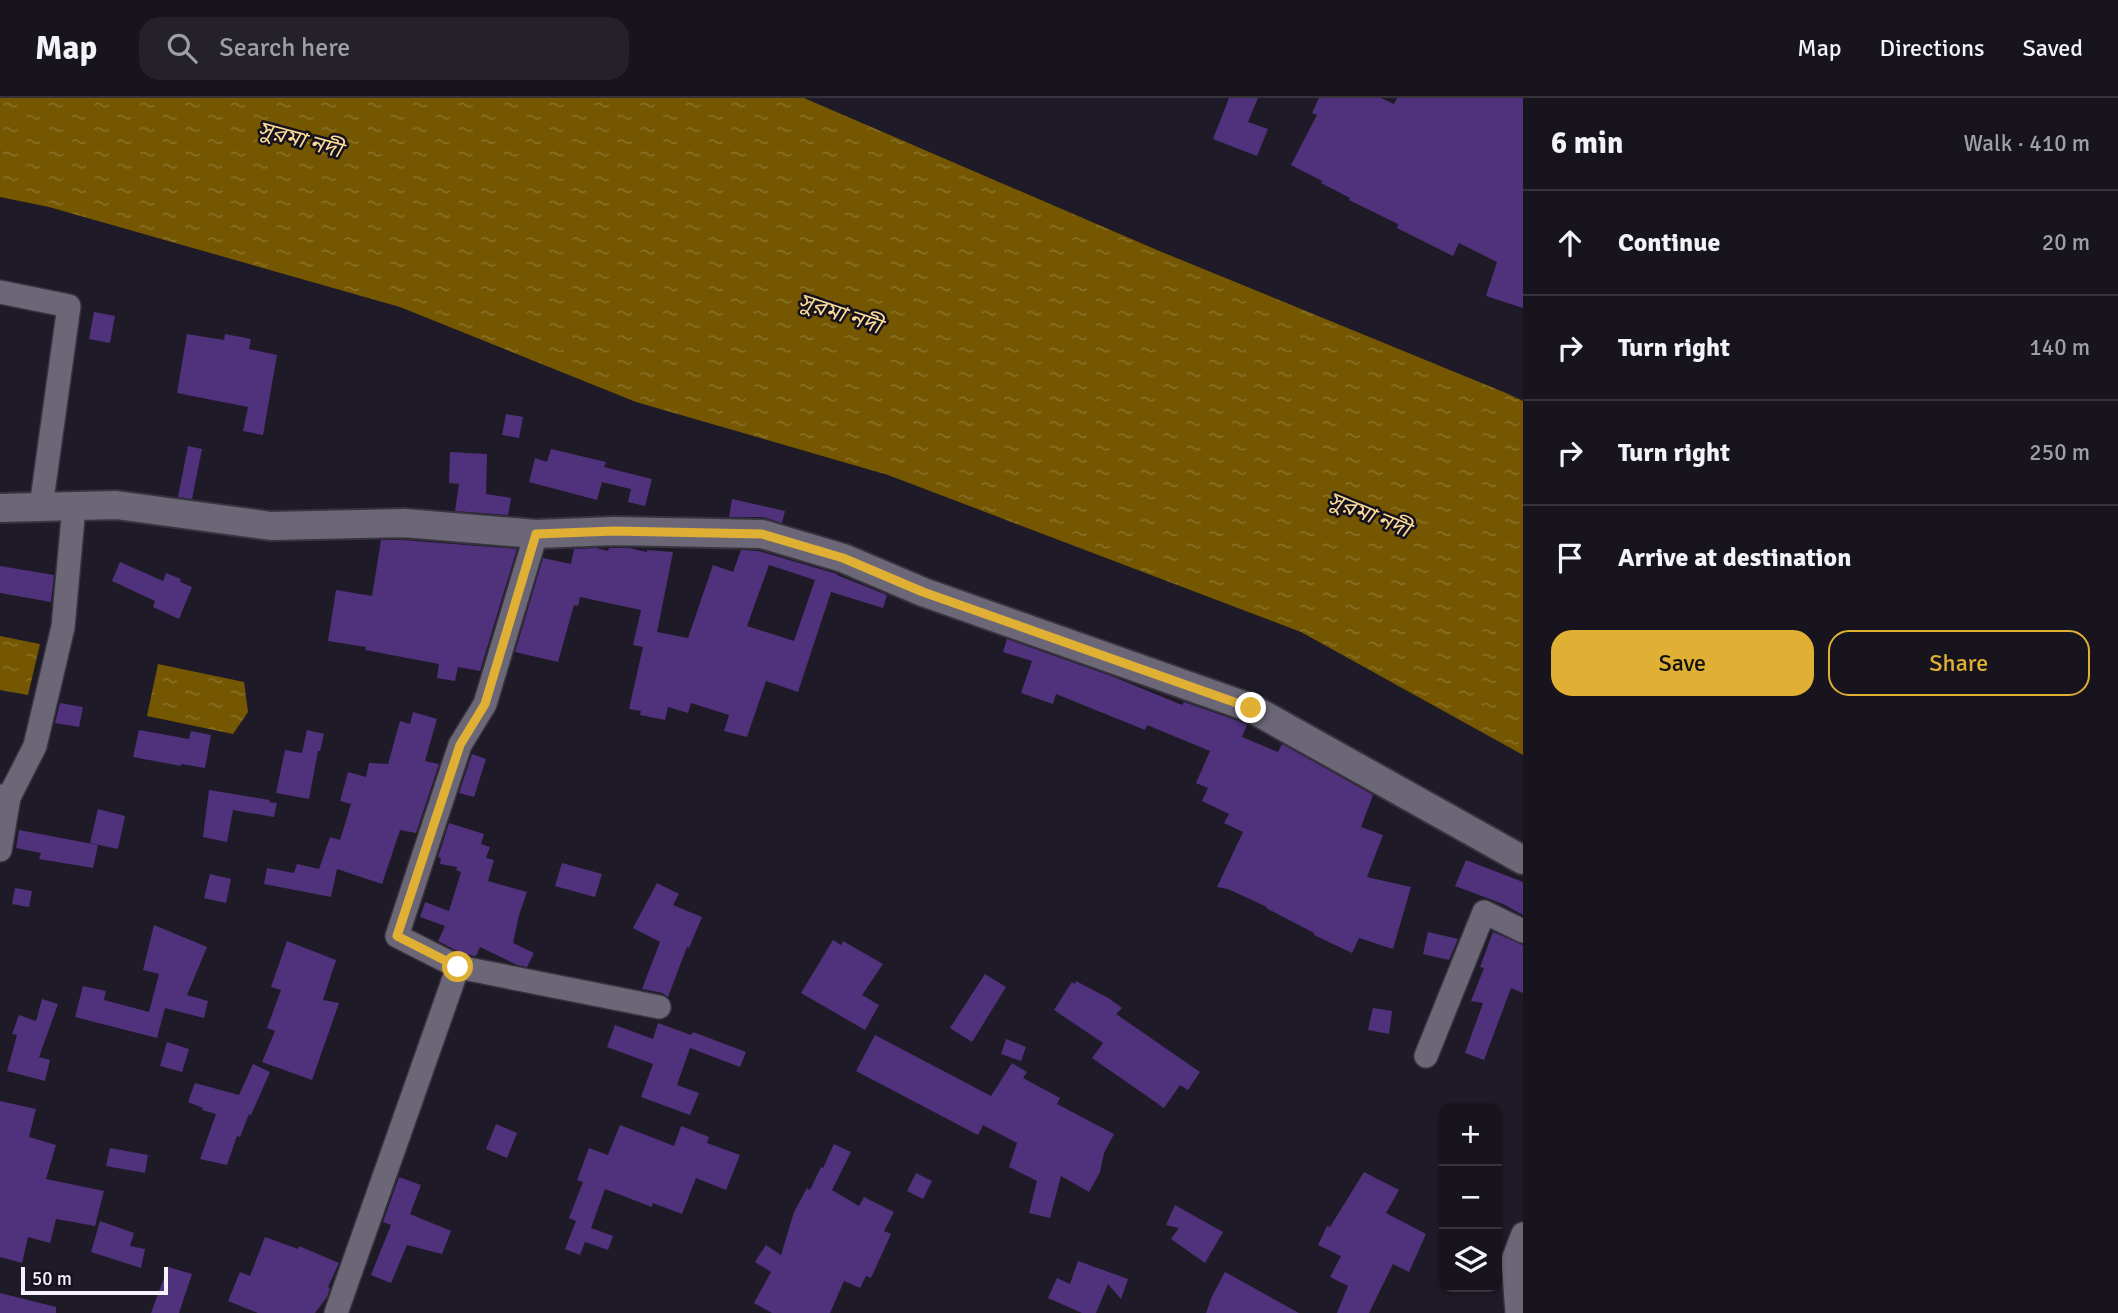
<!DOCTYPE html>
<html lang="en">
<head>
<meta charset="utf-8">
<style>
  body { margin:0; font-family:Signika,"Noto Sans Bengali",sans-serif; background:#24212a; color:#f1f3f6 }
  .controls { position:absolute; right:21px; bottom:21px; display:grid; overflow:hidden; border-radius:14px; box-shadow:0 2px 5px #0004 }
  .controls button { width:63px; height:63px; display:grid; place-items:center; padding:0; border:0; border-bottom:2px solid #36333b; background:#17141d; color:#f1f3f6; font:35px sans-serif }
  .scale { position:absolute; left:21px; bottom:18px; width:147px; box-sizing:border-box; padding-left:7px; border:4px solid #f4f1fa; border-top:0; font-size:19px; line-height:24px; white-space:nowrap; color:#f4f1fa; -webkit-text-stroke:5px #16111e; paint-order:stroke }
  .stop { position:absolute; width:21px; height:21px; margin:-16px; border:5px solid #e0b034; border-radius:50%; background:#fff }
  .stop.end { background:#e0b034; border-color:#fff; box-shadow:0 2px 7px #0008 }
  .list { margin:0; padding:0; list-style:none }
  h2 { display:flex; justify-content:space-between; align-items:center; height:91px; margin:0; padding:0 28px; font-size:30px }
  h2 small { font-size:23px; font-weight:400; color:#9e9ea4 }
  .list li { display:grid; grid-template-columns:46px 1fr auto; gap:21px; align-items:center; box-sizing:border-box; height:105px; padding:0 28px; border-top:2px solid #36333b }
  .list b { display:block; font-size:26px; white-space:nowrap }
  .list em { font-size:23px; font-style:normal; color:#9e9ea4 }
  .actions { display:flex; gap:14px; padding:21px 28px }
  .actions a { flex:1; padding:16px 0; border:2px solid #e0b034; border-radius:21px; text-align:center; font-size:24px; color:#e0b034 }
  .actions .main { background:#e0b034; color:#111 }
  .icon { flex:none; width:38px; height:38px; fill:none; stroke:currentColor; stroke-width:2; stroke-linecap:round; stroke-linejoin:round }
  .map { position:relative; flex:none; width:1523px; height:1215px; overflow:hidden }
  header { display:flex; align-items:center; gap:42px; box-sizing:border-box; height:98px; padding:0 35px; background:#17141d; border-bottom:2px solid #36333b }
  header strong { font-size:33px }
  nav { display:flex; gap:38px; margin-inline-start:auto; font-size:24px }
  .search { width:490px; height:63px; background:#24212a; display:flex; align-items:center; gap:18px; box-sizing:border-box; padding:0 24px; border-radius:21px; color:#9e9ea4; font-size:26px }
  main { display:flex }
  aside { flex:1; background:#17141d }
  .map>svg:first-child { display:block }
  .water { fill:url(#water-ripples) }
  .building { fill:#50317c; fill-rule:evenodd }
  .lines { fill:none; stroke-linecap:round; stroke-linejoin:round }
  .minor-casing { stroke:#38343f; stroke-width:26 }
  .tertiary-casing { stroke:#38343f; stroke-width:32 }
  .minor { stroke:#6c6777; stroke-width:23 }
  .tertiary { stroke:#6c6777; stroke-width:28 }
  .route { stroke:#e0b034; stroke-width:9 }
  .labels { text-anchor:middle; stroke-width:5; stroke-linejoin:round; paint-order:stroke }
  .water-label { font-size:23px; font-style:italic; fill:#fadb98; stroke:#16111e }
</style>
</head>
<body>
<header>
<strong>Map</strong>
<div class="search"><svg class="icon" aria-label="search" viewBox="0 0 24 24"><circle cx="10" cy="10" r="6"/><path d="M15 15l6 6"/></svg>Search here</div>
<nav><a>Map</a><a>Directions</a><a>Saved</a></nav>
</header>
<main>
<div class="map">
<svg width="1523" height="1215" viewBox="0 0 1523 1215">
  <defs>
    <pattern id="water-ripples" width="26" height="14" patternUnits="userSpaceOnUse" patternTransform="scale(1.75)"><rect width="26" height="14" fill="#745700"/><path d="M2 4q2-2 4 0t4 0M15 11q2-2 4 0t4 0" fill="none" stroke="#887026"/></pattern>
  </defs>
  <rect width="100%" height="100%" fill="#1f1a27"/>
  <g class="water">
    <path d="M0,0H804L1157,152L1506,295L1523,303V657L1301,534L888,377L636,304L400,209L49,109L0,99Z"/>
    <path d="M0,538L40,546L28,597L0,592Z"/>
    <path d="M158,566L244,584L248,614L233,636L147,618Z"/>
  </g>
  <g class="building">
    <path d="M1229,0H1258L1248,24L1268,31L1257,58L1213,41Z"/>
    <path d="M1319,0H1381L1394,6L1397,0H1523V210L1486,198L1497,164L1459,145L1453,158L1397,130L1398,126L1349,102L1350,100L1321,85L1322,83L1291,67L1317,17L1312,15Z"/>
    <path d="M94,214L115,218L110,245L89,241Z"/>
    <path d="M187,236L224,242L225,236L251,241L249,251L277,257L263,337L243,333L248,309L177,295Z"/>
    <path d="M506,316L523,319L519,340L502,337Z"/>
    <path d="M188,348L202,351L192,401L178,399Z"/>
    <path d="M551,351L606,364L604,369L652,381L645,408L628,404L631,391L602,384L597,402L529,384L535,360L547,364Z"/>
    <path d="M450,354L487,356L486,396L511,400L508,417L455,413L459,386L449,385Z"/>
    <path d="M732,401L785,413L782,425L763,419H729Z"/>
    <path d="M381,442H403L517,451L480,573L458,569L455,583L437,580L439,566L365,552L366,549L328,543L336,492L372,498Z"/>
    <path d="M596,450L608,453L609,450H629L647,454V452L673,454L657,534L688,540L713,467L733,474L741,452L759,453L837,476V477L887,497L883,510L831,494L798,594L766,583L747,639L724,633L729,617L691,605L688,615L668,609L665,622L640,617L641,613L629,611L643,549L633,547L641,512L580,499L578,508L574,507L558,564L515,554L543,460L571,466L574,451ZM769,467L815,482L794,543L747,528Z"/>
    <path d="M120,464L163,483L166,475L181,481L180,484L192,489L179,521L153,509L155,503L112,483Z"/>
    <path d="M0,468L54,477L51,504L0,495Z"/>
    <path d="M1007,541L1114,579L1182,607L1184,604L1244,625L1247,627L1242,639L1278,654L1282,646L1373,697L1361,729L1383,737L1367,779L1411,789L1393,851L1359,840L1352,855L1314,837V835L1266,810L1267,809L1228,791L1217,789L1243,734L1224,725L1229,716L1202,703L1208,690L1196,685L1210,653L1147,627L1145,632L1056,596L1053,606L1021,595L1032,563L1003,554Z"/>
    <path d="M60,605L83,609L79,629L55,625Z"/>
    <path d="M413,614L437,621L425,663L439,666L416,735L400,732L382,786L337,771L331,799L264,786L267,770L294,775L297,766L319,771L330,739L340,742L351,706L340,703L348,674L366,679L369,665L388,666L400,623L410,626Z"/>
    <path d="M139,632L189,641L191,633L211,637L205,670L181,666V668L133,659Z"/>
    <path d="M307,632L324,636L320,653H318L309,701L276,695L285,652L302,655Z"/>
    <path d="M472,656L486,661L474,699L459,695Z"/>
    <path d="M209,692L270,702L269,704L277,705L274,719L233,712L227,744L203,739Z"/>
    <path d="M98,711L125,718L118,751L90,745Z"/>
    <path d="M449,725L484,736L481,746L490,749L486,760L494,762L488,783L527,794L519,817L513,845L534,855L527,869L517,867L480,849L476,858L463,856L438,843L445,828L420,819L425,804L449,813L461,774L456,772L457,769L440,766L441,760L438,759Z"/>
    <path d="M19,732L98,747L93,770L39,761L41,755L16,750Z"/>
    <path d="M1466,762L1523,784V817L1503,806L1455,788Z"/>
    <path d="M562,765L602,776L595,799L555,788Z"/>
    <path d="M210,776L231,781L226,805L204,800Z"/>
    <path d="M657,785L679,796L673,807L702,819L689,850L687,849L668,899L662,895L642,891L660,844L633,830Z"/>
    <path d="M15,790L32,793L29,809L12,806Z"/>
    <path d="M154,827L207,849L187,897L208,903L204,920L165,910L157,940L75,919L83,888L106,893L104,902L149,914L159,876L143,872Z"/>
    <path d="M1428,834L1458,841L1449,862L1423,856Z"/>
    <path d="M1493,834L1523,847V895L1511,890L1484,962L1465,955L1483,905L1471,903L1484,870L1480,869Z"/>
    <path d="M833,842L841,847L843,843L883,866L862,897L879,907L865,932L801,895Z"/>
    <path d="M287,843L336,862L323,902L339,905L312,982L262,964L275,933L267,930L281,892L271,889Z"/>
    <path d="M985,876L1006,889L972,944L950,930Z"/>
    <path d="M1076,883L1110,901L1122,910L1116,916L1200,974L1188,992L1180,987L1164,1010L1092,960L1103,945L1054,912L1072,884L1075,886Z"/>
    <path d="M42,901L58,906L39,959L50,962L45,983L7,973L17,937L12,936L19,917L36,923Z"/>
    <path d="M1373,910L1392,913L1389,936L1368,932Z"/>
    <path d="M658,925L691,937L693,934L746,954L740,969L690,950L677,987L699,995L690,1017L641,999L653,966L607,949L615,927L653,941Z"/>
    <path d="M875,937L991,998L1012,965L1027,974L1023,980L1060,1000L1057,1006L1114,1036L1104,1055L1100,1074L1089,1094L1061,1078L1050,1120L1029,1115L1037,1083L1009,1069L1017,1045L983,1027L978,1037L856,973Z"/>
    <path d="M1006,941L1026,949L1021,963L1001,956Z"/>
    <path d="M167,944L189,951L182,974L160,968Z"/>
    <path d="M253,966L270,974L251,1017L249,1016L240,1039L237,1038L227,1067L200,1061L216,1016L202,1012L203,1010L188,1004L195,985L239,997Z"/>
    <path d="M0,1003L36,1011L29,1039L56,1047L46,1081L104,1093L95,1128L56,1121L50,1145L28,1139L22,1165L0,1159Z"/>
    <path d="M496,1026L517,1035L507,1060L486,1051Z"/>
    <path d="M620,1027L674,1048L681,1028L709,1039L707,1045L740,1057L726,1092L696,1080L682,1116L653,1105L652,1109L605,1091L591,1130L613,1138L608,1152L585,1144L580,1157L565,1151L576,1123L569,1120L583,1084L577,1082L589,1050L608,1057Z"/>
    <path d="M834,1046L851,1054L832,1092L859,1108L864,1099L894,1114L884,1133L891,1136L871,1180L866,1178L860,1190L844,1183L830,1215H772L754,1205L771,1174L755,1164L766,1147L781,1157L794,1114L807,1090L810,1092L821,1069L823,1070Z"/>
    <path d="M110,1050L148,1057L145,1075L106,1068Z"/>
    <path d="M1364,1074L1399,1092L1386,1115L1426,1136L1409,1174L1393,1166L1369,1215H1337L1348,1188L1330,1179L1341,1158L1318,1147L1327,1128L1330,1129Z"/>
    <path d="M916,1075L932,1083L923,1101L907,1093Z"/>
    <path d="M399,1079L421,1087L410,1116L451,1133L442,1156L407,1147L391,1185L371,1177L391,1127L383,1124Z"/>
    <path d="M1175,1107L1223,1134L1205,1165L1171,1141L1179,1130L1166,1127Z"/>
    <path d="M100,1123L134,1135L130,1148L145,1151L141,1170L91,1154Z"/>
    <path d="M265,1139L298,1151L299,1148L339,1165L328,1189L330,1190L327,1199L315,1215H258L228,1203L240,1174L250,1178Z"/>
    <path d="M1078,1163L1128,1181L1121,1201L1108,1186L1096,1215H1082L1048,1200L1057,1180L1070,1186Z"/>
    <path d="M168,1169L192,1176L179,1215H151Z"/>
    <path d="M1225,1174L1299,1215H1206L1212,1198Z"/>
    <path d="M0,1195L56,1209V1215H0Z"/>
  </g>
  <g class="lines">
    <defs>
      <g id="minor">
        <path d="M0,194L69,208L41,409"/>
        <path d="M536,436L485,606L460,647L397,838L458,869L659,909"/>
        <path d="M0,698L9,699L35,648L63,529L74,409"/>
        <path d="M0,752L9,699"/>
        <path d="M1426,958L1484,814L1523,833"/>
        <path d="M336,1215L458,869"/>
        <path d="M1517,1215L1513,1162L1523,1136"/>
      </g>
      <path id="tertiary" d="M0,410L116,407L271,428L404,425L536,436L614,433L762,436L843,460L923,494L1251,610L1523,762"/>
    </defs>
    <use href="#minor" class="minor-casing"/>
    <use href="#tertiary" class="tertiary-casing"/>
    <use href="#minor" class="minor"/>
    <use href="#tertiary" class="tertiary"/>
  </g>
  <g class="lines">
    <path class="route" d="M458,869L397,838L460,647L485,606L536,436L614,433L762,436L843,460L923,494L1251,610"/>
  </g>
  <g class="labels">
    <g class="water-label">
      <text transform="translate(300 41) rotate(15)" y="8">সুরমা নদী</text>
      <text transform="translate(840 215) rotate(18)" y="8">সুরমা নদী</text>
      <text transform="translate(1369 416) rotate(22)" y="8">সুরমা নদী</text>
    </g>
  </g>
</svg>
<div class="controls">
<button>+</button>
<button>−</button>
<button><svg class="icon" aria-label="layers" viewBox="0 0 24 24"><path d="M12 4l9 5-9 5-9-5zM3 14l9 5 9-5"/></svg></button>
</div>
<div class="scale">50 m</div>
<div class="stop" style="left:458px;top:869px"></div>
<div class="stop end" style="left:1251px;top:610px"></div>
</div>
<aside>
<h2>6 min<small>Walk · 410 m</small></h2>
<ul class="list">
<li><svg class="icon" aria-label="ahead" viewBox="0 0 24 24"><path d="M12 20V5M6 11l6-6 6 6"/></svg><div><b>Continue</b></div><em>20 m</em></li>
<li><svg class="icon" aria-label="right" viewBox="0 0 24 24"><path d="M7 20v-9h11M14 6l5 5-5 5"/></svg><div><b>Turn right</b></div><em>140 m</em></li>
<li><svg class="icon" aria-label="right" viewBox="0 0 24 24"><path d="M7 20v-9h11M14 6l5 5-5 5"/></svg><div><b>Turn right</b></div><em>250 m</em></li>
<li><svg class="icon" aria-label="arrive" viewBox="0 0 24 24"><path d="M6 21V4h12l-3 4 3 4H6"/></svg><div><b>Arrive at destination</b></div></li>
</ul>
<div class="actions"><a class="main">Save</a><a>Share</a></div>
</aside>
</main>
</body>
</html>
